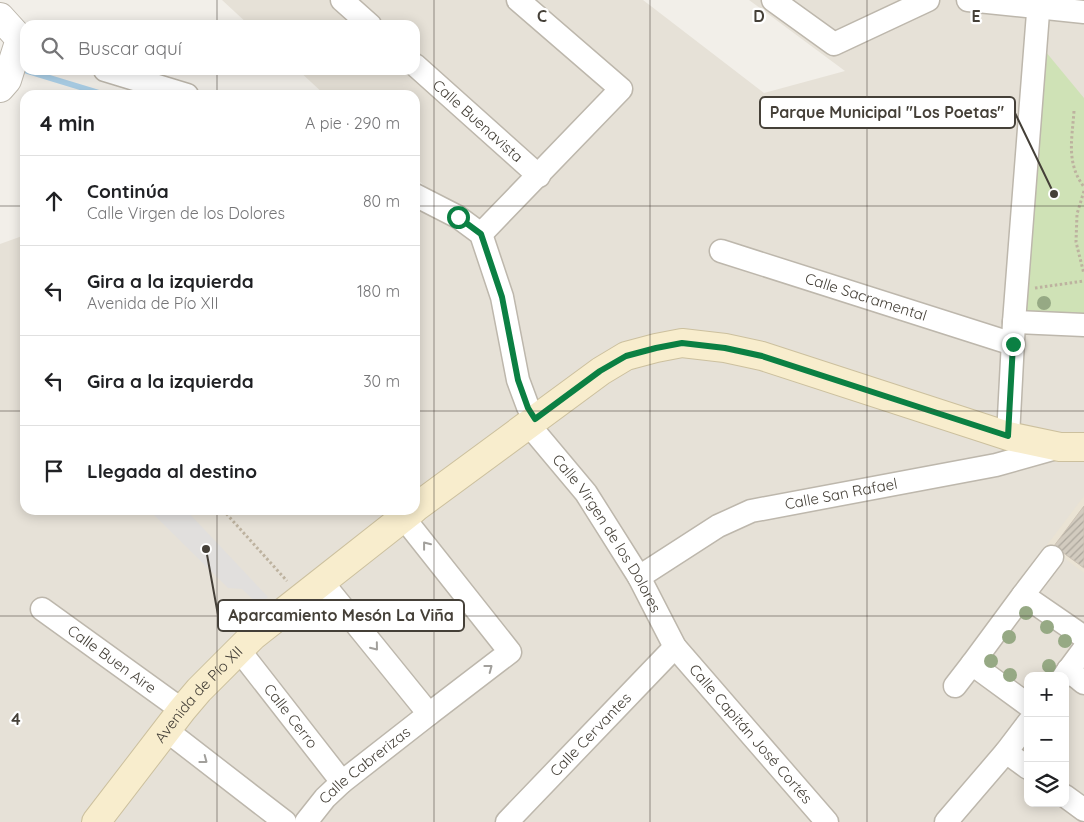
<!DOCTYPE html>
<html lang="es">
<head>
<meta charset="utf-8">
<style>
  body { margin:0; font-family:Quicksand,sans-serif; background:#f6f6f6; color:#202124 }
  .controls { position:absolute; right:15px; bottom:15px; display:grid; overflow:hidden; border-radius:10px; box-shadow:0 2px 12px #0003 }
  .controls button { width:45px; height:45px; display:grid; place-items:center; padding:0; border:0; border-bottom:1px solid #e0e0e0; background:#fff; color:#202124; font:25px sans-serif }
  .stop { position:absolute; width:15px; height:15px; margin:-11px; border:4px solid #0b8043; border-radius:50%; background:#fff }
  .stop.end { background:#0b8043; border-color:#fff; box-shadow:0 1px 5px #0008 }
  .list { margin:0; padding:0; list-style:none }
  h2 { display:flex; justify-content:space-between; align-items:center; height:65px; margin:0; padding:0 20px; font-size:21px }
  h2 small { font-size:16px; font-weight:400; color:#757577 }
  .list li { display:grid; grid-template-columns:32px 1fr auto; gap:15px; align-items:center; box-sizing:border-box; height:90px; padding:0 20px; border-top:1px solid #e0e0e0 }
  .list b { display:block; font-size:19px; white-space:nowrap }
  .list p { margin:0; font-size:16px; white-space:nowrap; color:#757577 }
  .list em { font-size:16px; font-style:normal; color:#757577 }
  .icon { flex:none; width:28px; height:28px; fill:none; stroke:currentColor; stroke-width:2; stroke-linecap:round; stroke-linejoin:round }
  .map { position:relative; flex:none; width:1084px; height:822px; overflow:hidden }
  .search { position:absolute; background:#fff; box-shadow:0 2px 12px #0003; left:20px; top:20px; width:400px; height:55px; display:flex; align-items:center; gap:12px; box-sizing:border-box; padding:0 18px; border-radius:15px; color:#757577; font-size:19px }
  .panel { position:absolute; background:#fff; box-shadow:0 2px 12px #0003; left:20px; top:90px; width:400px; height:425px; border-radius:15px }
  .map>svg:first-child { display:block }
  .residential { fill:#e6e1d7; fill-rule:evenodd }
  .education { fill:#eae3d4 }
  .park { fill:#cfe2b6 }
  .parking { fill:#e1dfdd }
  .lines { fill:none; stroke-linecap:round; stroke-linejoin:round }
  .stream { stroke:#acd0e8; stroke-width:5.5 }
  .building { fill:url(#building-hatch); stroke:#ccc2b4 }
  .minor-casing { stroke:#bdb7ac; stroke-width:25 }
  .tertiary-casing { stroke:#bdb7ac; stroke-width:30 }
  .secondary-casing { stroke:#ccc09e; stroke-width:30 }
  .path { stroke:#bdb29f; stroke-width:3; stroke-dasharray:2.5 2.5; stroke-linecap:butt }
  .minor { stroke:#fff; stroke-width:22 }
  .tertiary { stroke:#fff; stroke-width:28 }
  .secondary { stroke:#f8edcd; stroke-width:28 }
  .tree { fill:#96a984 }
  .oneway { stroke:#a2a09c }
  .route { stroke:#0b8043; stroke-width:6 }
  .grid { fill:none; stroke:#454038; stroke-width:1; stroke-opacity:0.55 }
  .labels { text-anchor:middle; stroke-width:4.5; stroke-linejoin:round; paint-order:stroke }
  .street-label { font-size:15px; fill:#454038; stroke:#fff }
  .grid-label { font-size:16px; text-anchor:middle; font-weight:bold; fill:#454038; stroke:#fff; stroke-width:4.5; stroke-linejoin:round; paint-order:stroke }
  .leader { fill:none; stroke:#454038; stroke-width:2 }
  .callout-dot { fill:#454038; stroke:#fff; stroke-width:2 }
  .callout { fill:#fff; stroke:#454038; stroke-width:2 }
  .callout-label { font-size:16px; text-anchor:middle; font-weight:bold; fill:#454038 }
</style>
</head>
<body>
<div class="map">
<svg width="1084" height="822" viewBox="0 0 1084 822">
  <defs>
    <pattern id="building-hatch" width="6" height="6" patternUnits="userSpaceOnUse" patternTransform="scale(1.25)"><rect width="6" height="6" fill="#d2cbbf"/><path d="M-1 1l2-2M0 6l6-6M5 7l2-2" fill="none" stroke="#aca69c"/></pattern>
  </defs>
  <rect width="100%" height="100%" fill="#f2efe9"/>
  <path class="residential" d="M222,0H643L764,93L845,71L749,0H1084V822H0V244L25,235V510H415V190L430,191L415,177V95H325L298,70H415V25H249ZM1028,676H1065V803H1028Z"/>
  <path class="education" d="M1084,496V573L1047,545Z"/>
  <path class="park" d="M1036,40L1084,98V325L1014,322Z"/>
  <path class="parking" d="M149,510H186L268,597L259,605L242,589L228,588Z"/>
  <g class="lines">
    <path class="stream" d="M27,71L106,95"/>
  </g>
  <path class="building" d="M1084,506V568L1054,546Z"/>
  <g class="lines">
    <defs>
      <g id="minor">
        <path d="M342,0L370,25"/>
        <path d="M773,0L834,44L928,0"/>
        <path d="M968,0L1084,12"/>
        <path id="s1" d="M415,65L539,176"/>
        <path d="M105,70L187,95"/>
        <path d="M415,195L458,217L481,234L502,297L518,380L528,407L535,419"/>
        <path d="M481,234L621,89L518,0"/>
        <path id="s2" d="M721,251L1013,344"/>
        <path d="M1014,322L1084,325"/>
        <path id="s3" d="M529,425L586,493L639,577L675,647L827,822"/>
        <path d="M1008,436L1014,322L1039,0"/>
        <path id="s4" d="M639,577L718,526L751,511L996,465L1060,447"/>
        <path d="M322,582L429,714L510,652L403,517"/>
        <path d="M1023,595L1052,557"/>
        <path id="s5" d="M42,609L182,710"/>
        <path id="s6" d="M239,650L342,782"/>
        <path d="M1068,670L1084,683"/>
        <path d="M1064,676L1084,649"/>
        <path d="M955,686L972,664"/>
        <path d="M1028,705L972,664L1023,595L1084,637"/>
        <path d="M166,730L285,822"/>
        <path d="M1006,752L1028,768"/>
        <path d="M1065,796L1084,810"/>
        <path id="s7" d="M306,822L325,798L342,782L429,714"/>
        <path id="s8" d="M507,822L675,647"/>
        <path d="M946,822L1006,752L1028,723"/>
      </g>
      <path id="tertiary" d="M0,17L20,39L7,80L0,88"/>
      <g id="secondary">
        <path d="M415,508L601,371L626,356L656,348L682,343L725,348L762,356L1008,436L1060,447H1084"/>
        <path id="s9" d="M96,822L182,710L199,690L253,636L413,510"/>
      </g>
    </defs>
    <use href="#minor" class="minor-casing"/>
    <use href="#tertiary" class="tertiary-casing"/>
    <use href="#secondary" class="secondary-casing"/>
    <g class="path">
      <path d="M1074,111C1072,140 1066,163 1084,187"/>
      <path d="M1084,191L1077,214L1076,242L1084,274"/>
      <path d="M1035,288L1084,281"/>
      <path d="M223,510L287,581"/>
    </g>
    <use href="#minor" class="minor"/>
    <use href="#tertiary" class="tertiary"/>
    <use href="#secondary" class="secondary"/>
  </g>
  <g class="tree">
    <circle cx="1044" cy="303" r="7"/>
    <circle cx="1026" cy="613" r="7"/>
    <circle cx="1047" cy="627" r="7"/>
    <circle cx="1009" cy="637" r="7"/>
    <circle cx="1065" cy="641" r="7"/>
    <circle cx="991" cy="661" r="7"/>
    <circle cx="1049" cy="666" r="7"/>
    <circle cx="1010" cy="675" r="7"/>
  </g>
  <defs><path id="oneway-chevron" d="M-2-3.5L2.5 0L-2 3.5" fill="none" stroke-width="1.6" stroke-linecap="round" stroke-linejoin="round" transform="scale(1.25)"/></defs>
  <g class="oneway">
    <use href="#oneway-chevron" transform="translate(426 545) rotate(-128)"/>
    <use href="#oneway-chevron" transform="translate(375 647) rotate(51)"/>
    <use href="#oneway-chevron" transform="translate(489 668) rotate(-37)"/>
    <use href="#oneway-chevron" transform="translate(204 760) rotate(37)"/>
  </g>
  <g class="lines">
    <path class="route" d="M458,217L481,234L502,297L518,380L528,408L535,419L600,371L626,356L656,348L682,343L725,348L762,356L1008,436L1013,344"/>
  </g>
  <path class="grid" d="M217,0V25M434,0V822M650,0V822M867,0V822M217,70V95M0,206H25M415,206H1084M0,411H25M415,411H1084M217,510V822M0,616H1084"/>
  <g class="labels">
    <g class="street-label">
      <text dy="5" stroke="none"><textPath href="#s1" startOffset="84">Calle Buenavista</textPath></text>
      <text dy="5" stroke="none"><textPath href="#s2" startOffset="152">Calle Sacramental</textPath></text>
      <text dy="5" stroke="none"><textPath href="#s4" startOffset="222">Calle San Rafael</textPath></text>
      <text dy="5" stroke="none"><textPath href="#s3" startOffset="134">Calle Virgen de los Dolores</textPath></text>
      <text dy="5" stroke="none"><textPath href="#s5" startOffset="86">Calle Buen Aire</textPath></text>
      <text dy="5" stroke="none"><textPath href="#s9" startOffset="164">Avenida de Pío XII</textPath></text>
      <text dy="5" stroke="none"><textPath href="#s6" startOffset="84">Calle Cerro</textPath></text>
      <text dy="5" stroke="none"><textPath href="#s8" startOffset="121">Calle Cervantes</textPath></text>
      <text dy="5" stroke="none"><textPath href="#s3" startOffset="382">Calle Capitán José Cortés</textPath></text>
      <text dy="5" stroke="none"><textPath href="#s7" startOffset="82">Calle Cabrerizas</textPath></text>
    </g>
  </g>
  <g class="grid-label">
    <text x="542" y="22">C</text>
    <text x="759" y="22">D</text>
    <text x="976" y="22">E</text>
    <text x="16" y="725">4</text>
  </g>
  <path class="leader" d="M1054 194L1015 113M206 549L218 615"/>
  <g class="callout-dot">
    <circle cx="1054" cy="194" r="5"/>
    <circle cx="206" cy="549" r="5"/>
  </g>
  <g class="callout">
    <rect x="760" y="97" width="255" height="31" rx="5"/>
    <rect x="218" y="600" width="246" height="31" rx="5"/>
  </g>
  <g class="callout-label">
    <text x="887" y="118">Parque Municipal "Los Poetas"</text>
    <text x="341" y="621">Aparcamiento Mesón La Viña</text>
  </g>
</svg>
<div class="controls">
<button>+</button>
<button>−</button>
<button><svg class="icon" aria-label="layers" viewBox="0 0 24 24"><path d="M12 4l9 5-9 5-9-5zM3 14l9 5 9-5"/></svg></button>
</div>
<div class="stop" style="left:458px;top:217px"></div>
<div class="stop end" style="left:1013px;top:344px"></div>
<div class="search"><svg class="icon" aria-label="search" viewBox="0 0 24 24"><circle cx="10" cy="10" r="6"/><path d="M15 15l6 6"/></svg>Buscar aquí</div>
<section class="panel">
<h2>4 min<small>A pie · 290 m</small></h2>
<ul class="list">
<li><svg class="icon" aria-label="ahead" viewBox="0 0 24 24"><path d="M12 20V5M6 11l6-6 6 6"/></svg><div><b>Continúa</b><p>Calle Virgen de los Dolores</p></div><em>80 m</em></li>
<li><svg class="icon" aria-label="left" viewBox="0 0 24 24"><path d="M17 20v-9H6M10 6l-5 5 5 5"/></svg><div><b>Gira a la izquierda</b><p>Avenida de Pío XII</p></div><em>180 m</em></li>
<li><svg class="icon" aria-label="left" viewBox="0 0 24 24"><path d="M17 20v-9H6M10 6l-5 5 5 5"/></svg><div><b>Gira a la izquierda</b></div><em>30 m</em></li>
<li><svg class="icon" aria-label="arrive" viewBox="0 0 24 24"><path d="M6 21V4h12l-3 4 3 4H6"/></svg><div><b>Llegada al destino</b></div></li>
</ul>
</section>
</div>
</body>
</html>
